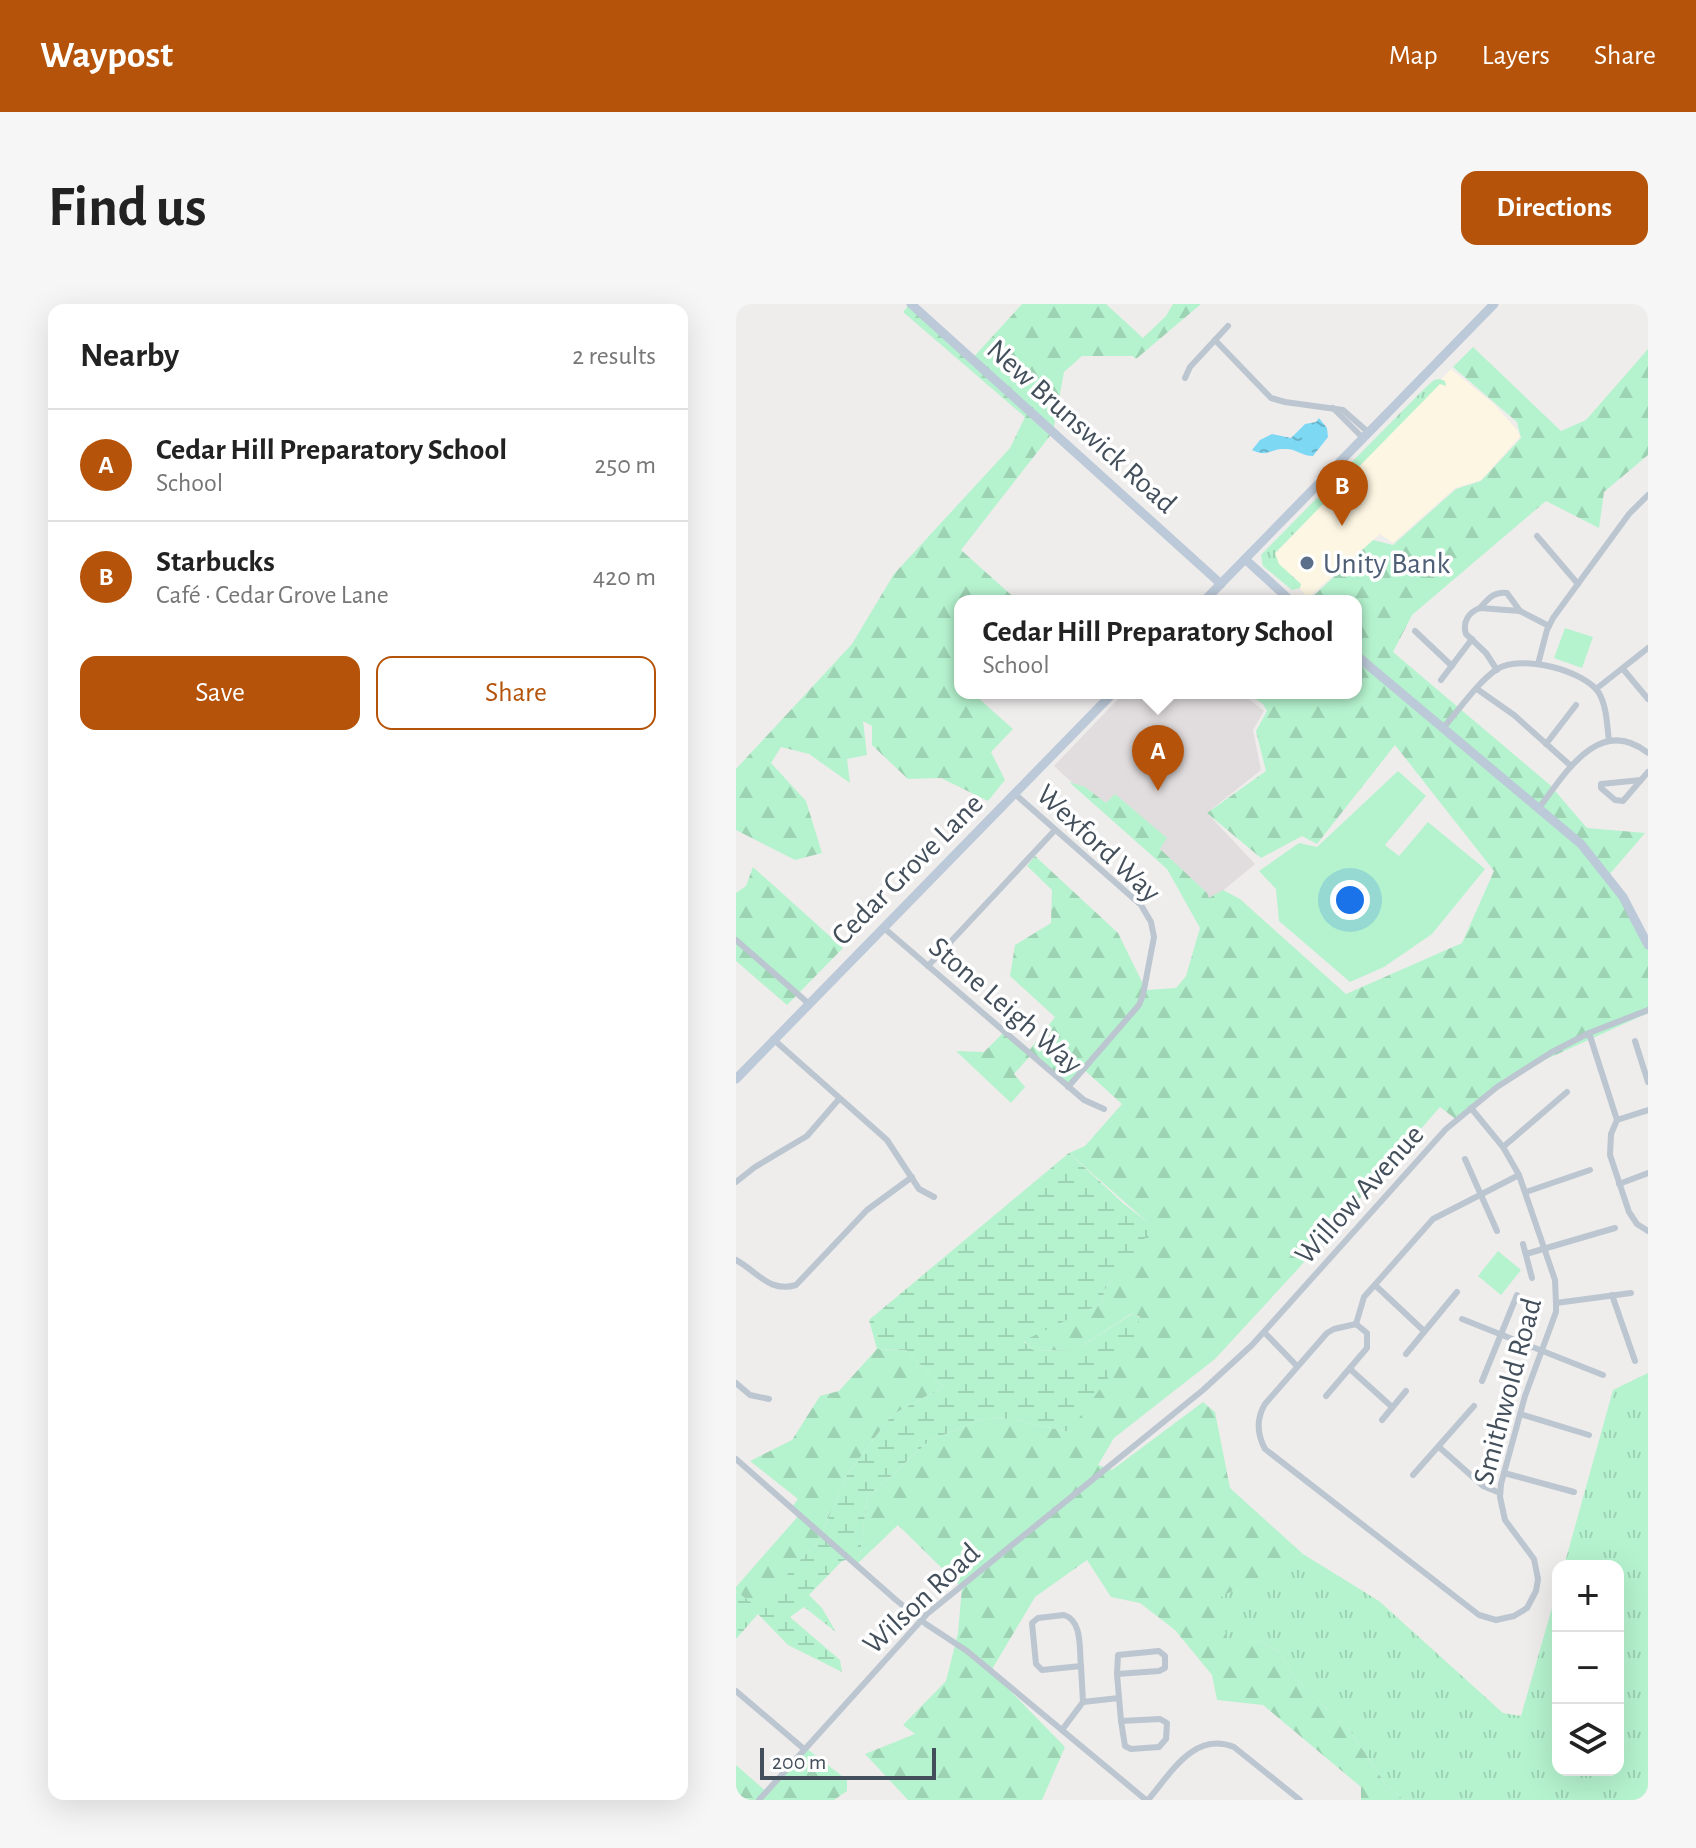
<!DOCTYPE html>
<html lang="en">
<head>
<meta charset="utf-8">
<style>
  body { margin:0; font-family:"Alegreya Sans",sans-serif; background:#f6f6f6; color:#222 }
  .controls { position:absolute; right:24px; bottom:24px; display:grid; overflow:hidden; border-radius:16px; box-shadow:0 8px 32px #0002 }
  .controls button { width:72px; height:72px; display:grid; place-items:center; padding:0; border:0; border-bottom:2px solid #e0e0e0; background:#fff; color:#222; font:40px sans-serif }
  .scale { position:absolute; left:24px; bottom:20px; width:176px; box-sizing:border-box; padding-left:8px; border:4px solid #434f5b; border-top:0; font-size:22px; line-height:28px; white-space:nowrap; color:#434f5b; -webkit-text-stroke:6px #fff; paint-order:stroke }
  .you { position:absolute; left:614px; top:596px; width:28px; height:28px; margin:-20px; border:6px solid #fff; border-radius:50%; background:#1a73e8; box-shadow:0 0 0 12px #1a73e833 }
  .badge { display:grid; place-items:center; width:52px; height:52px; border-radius:50%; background:#b45309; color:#fff; font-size:26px; font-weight:700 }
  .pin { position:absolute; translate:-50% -66px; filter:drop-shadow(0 2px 4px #0008) }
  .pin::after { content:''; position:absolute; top:42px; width:28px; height:24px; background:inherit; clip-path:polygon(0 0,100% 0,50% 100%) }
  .popup { position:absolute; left:218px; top:291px; width:408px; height:104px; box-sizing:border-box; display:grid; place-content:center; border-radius:16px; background:#fff; filter:drop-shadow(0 2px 6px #0005); font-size:26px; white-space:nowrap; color:#767676 }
  .popup b { font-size:30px; color:#222 }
  .popup::after { content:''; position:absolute; left:50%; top:100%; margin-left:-16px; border:16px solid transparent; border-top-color:#fff }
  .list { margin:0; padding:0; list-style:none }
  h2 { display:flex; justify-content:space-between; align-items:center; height:104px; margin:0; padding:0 32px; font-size:34px }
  h2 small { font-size:26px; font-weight:400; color:#767676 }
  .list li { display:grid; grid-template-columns:52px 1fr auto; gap:24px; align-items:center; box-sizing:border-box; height:112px; padding:0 32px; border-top:2px solid #e0e0e0 }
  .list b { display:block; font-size:30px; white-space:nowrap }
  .list p { margin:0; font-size:26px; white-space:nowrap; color:#767676 }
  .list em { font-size:26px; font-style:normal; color:#767676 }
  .actions { display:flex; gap:16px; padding:24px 32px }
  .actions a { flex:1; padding:18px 0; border:2px solid #b45309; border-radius:16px; text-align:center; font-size:28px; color:#b45309 }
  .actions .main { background:#b45309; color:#fff }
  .icon { flex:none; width:44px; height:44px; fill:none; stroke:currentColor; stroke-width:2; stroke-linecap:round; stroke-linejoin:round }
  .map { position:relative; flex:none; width:912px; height:1496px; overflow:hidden; border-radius:16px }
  header { display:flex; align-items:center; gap:48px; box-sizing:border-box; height:112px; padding:0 40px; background:#b45309; color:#fff }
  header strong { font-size:38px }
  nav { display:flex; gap:44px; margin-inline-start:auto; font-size:28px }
  .intro { display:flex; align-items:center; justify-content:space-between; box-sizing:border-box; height:192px; padding:0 48px }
  h1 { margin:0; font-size:56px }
  .button { padding:20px 36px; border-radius:16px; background:#b45309; color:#fff; font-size:28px; font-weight:700 }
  main { display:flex; gap:48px; padding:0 48px }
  aside { flex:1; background:#fff; border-radius:16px; box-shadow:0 8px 32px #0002 }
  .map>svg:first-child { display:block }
  .commercial { fill:#fdf6e2 }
  .education { fill:#e1ddde }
  .grass { fill:url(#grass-tufts) }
  .forest { fill:url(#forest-firs) }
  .wetland { fill:url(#wetland-marsh) }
  .park { fill:#b5f3ce }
  .water { fill:url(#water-ripples) }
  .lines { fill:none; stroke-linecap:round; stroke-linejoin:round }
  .street { stroke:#bbc6d0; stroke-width:6 }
  .secondary { stroke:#bcc9d8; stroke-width:9 }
  .service-dot { fill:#5c6f8a; stroke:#fff; stroke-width:3 }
  .labels { text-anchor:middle; stroke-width:7; stroke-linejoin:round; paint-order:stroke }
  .street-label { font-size:30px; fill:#434f5b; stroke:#fff }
  .service-label { font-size:30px; fill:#4e5e75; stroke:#fff; text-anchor:start }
</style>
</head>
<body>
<header>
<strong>Waypost</strong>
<nav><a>Map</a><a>Layers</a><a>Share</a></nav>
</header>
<div class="intro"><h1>Find us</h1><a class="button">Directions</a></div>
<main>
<aside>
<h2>Nearby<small>2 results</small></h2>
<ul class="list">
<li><span class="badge">A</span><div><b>Cedar Hill Preparatory School</b><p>School</p></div><em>250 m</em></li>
<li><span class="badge">B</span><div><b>Starbucks</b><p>Café · Cedar Grove Lane</p></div><em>420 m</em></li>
</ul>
<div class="actions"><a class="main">Save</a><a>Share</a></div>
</aside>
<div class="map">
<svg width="912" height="1496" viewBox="0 0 912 1496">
  <defs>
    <pattern id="grass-tufts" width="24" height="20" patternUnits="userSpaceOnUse" patternTransform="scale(2)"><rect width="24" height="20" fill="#b5f3ce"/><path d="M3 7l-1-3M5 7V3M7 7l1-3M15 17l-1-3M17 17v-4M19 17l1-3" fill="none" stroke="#9dd2b3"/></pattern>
    <pattern id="forest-firs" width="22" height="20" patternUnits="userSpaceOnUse" patternTransform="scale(2)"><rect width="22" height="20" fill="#b5f3ce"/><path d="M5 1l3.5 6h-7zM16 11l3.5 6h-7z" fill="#9dd2b3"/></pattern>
    <pattern id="wetland-marsh" width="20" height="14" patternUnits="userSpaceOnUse" patternTransform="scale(2)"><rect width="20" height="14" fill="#b5f3ce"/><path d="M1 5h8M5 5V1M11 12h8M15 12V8" fill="none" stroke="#9dd2b3"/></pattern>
    <pattern id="water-ripples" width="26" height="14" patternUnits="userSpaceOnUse" patternTransform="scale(2)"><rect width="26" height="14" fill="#7dd8f4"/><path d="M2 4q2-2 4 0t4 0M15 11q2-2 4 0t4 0" fill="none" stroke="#68b2c9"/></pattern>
  </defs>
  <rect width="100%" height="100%" fill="#efecec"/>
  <path class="commercial" d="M715,65L758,100L782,127L784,133L745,176L719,184L657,239L644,230L572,294L536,253Z"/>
  <path class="education" d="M388,389H505L528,407L517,426L525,466L471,509L519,560L471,600L318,462Z"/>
  <g class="grass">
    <path d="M704,75L709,77L710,82L704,80L603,183L604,188L599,187V175L689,84L698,76Z"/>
    <path d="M588,192L595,195V199L589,198L539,249L543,260L565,280L564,284L556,286L527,262L525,251L581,194Z"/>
    <path d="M912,1069V1496H668L650,1481L615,1428L558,1373L542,1346L522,1337L493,1342L480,1295L567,1250L643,1297L767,1409L785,1412L822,1283V1466H882V1262H828L877,1086Z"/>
  </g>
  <g class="forest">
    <path d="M286,0H370L407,34L430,12L437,0H465L400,55L397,52H346L328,68L317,128L225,246L282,297H224V389H241L240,392L277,425L255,448L269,476L252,497L205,474L172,475L136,441V422L127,417L131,451L111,455L114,479L73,450L45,443L35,459L70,497L86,549L59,556L0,526V465L116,340L158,270L274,144L289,113L167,8L172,2L233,58Z"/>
    <path d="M737,43L825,127L850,116L912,45V151L868,188L863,224L810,197L676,311L657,348L814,481L851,524L909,529L873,571L912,639V709L769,774L721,816L704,803L561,966L479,1055L378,1134L362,1161L376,1166L467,1098L479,1108L494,1184L567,1250L481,1295L493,1341L522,1337L542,1346L558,1373L615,1428L650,1481L668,1496H625V1483L527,1401L481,1396L476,1371L439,1326L404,1299L375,1293L351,1256L299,1293L255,1367L329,1443L306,1496H172L129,1450L179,1430L167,1421L210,1377L222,1329L226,1284L162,1221L120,1261L112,1255L124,1252L131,1194L194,1136L251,1114L276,1115L333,1128L404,1013L396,1009L338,1047L297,1046L287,1036L364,1000L371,981L417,923L333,849L349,842L386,800L345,763L331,781L295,751L278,770L289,783L275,799L220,747L248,748L268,728L292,748L319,713L274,672L279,641L315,619L316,586L291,562L299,552L382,629L410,686L440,684L450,672L464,624L431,565L333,478L349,483L370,499L379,490L431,534L424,545L471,589L473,594L487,586L504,595L610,690L726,639L758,567L659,441L581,540L566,532L525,554L471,509L530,467L520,427L531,407L527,400L511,389H620V297H572L637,236L657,241L720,185L745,177L785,134L781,118L717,63Z"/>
    <path d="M17,563L107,644L51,701L0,657V589L10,582Z"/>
    <path d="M141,1045L170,1046L207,1083L156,1111L111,1171L83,1236L21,1304L0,1287V1283L64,1210L56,1203L62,1195L14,1157L56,1136L84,1092L103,1087Z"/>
    <path d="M70,1444L111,1476V1487L98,1496H0V1461L32,1489Z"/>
  </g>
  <path class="wetland" d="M333,849L388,900L418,923L371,981L364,1000L287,1037L297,1046L338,1047L397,1009L404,1014L395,1042L333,1128L276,1115L251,1114L194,1136L131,1194L124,1252L106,1257L73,1291L86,1304L100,1328L68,1303L54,1313L104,1356L106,1368L52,1341L22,1310L0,1335V1287L21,1303L83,1236L111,1171L156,1111L207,1083L170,1046L141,1045L133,1016Z"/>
  <g class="park">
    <path d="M829,324L857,333L846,364L818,354Z"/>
    <path d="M662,467L690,492L649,541L663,552L692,518L749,565L696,630L648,663L614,678L543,617L540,585L523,567L563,539L581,543Z"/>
    <path d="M762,947L785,966L765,991L742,972Z"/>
  </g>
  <path class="water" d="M583,114L591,124L592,133L577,152C566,152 560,145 550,145C533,144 533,154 516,146L524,136L536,130L555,134L569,120L580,118Z"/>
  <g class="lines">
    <g class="street">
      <path d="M479,36L535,94L549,98L607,106L632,128"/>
      <path d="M449,74L454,63L492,22"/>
      <path d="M597,104L627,134"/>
      <path d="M801,232L842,280"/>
      <path d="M744,304C752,295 758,287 771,289L784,307"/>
      <path d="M679,327L716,362"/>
      <path d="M802,360L811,326L817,314L893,210L912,191"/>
      <path d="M887,365L912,395"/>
      <path d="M761,366L750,349L730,330C726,318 733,308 744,304L784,307L813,322"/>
      <path d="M705,376L736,335"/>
      <path d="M741,385L778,411L835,462"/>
      <path d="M860,385L912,344"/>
      <path d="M707,424C724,405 740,380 761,365C785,350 848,366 863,389C871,403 871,422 873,437"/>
      <path d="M810,440L840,401"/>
      <path d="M905,476L865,480V484L879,496L887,497L912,468"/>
      <path d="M279,490L405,601L415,618L418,633L407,691L403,701L332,783"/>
      <path d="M803,504C829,470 863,410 912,449"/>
      <path d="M148,624L348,796L368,805"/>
      <path d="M0,636L72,699"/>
      <path d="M192,662L319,526"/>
      <path d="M853,729L881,816"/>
      <path d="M37,735L151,836L183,885L198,893"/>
      <path d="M899,737L912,778"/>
      <path d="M912,806L881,816L875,830L874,851L893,908L901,920L912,927"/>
      <path d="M767,843L831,788"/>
      <path d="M729,855L761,927"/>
      <path d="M0,878L19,863L71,832L103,795"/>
      <path d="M883,880L912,869"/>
      <path d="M790,888L854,866"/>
      <path d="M787,940L796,974"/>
      <path d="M790,950L879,924"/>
      <path d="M0,956C22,968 33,989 60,981L131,906L176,873"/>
      <path d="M639,981L688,1027"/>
      <path d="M876,991L899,1057"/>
      <path d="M820,999L895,989"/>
      <path d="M726,1015L867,1071"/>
      <path d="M620,1020L628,993L697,915L783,871"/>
      <path d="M529,1029L560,1061"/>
      <path d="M670,1050L721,988"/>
      <path d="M614,1065L656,1103"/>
      <path d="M746,1077L781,991"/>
      <path d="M0,1079L14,1091L33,1095"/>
      <path d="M590,1092L631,1044V1029L620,1020L598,1025L591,1029L529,1100C520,1115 521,1130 529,1145L743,1311L760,1316L778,1312L791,1304L800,1287L802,1275L798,1255L769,1216L764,1193L765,1180L789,1092L820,1008V999L819,976L783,871L767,843L735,804"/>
      <path d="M784,1110L853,1131"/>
      <path d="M646,1116L670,1087"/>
      <path d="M703,1143L747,1182L764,1189"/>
      <path d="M0,1155L160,1296L190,1320L231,1347L410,1496"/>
      <path d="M768,1169L838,1188"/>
      <path d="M677,1171L738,1102"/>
      <path d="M328,1311C347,1317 343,1345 345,1362L306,1366L300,1360L296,1319L302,1314Z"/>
      <path d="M423,1347L429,1352V1364L423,1367L381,1370L382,1351Z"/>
      <path d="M345,1362L347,1398"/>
      <path d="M381,1370L385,1417"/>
      <path d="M0,1387L68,1445"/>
      <path d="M424,1415L431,1419L430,1435L423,1443L395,1445L389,1442L385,1417Z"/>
      <path d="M326,1426L347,1398L383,1394"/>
      <path d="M23,1496L191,1310L467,1086L516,1041L710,825L761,783L816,748L853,729L912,706"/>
      <path d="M412,1496C435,1469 458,1427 498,1443L564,1496"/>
    </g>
    <g class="secondary">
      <path d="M175,0L485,280"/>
      <path d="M510,256L555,297"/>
      <path d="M468,297L758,0"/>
      <path d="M620,351L845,540L887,593L912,641"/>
      <path d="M0,775L377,389"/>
    </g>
  </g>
  <circle class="service-dot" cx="571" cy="259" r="8"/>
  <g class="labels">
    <g class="street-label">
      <text transform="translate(346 122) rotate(42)" y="10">New Brunswick Road</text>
      <text transform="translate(363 539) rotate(43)" y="10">Wexford Way</text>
      <text transform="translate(171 565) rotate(-45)" y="10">Cedar Grove Lane</text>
      <text transform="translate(270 701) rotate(41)" y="10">Stone Leigh Way</text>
      <text transform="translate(623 890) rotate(-48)" y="10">Willow Avenue</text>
      <text transform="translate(771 1087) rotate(-75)" y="10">Smithwold Road</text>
      <text transform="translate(185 1294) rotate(-43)" y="10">Wilson Road</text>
    </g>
    <g class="service-label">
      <text x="587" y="269">Unity Bank</text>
    </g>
  </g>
</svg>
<div class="controls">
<button>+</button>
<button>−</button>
<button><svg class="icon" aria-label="layers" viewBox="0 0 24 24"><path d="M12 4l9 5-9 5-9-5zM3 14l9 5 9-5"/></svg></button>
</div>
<div class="scale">200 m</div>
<div class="you"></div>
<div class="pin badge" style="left:422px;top:487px">A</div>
<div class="popup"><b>Cedar Hill Preparatory School</b>School</div>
<div class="pin badge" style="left:606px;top:222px">B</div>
</div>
</main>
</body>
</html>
